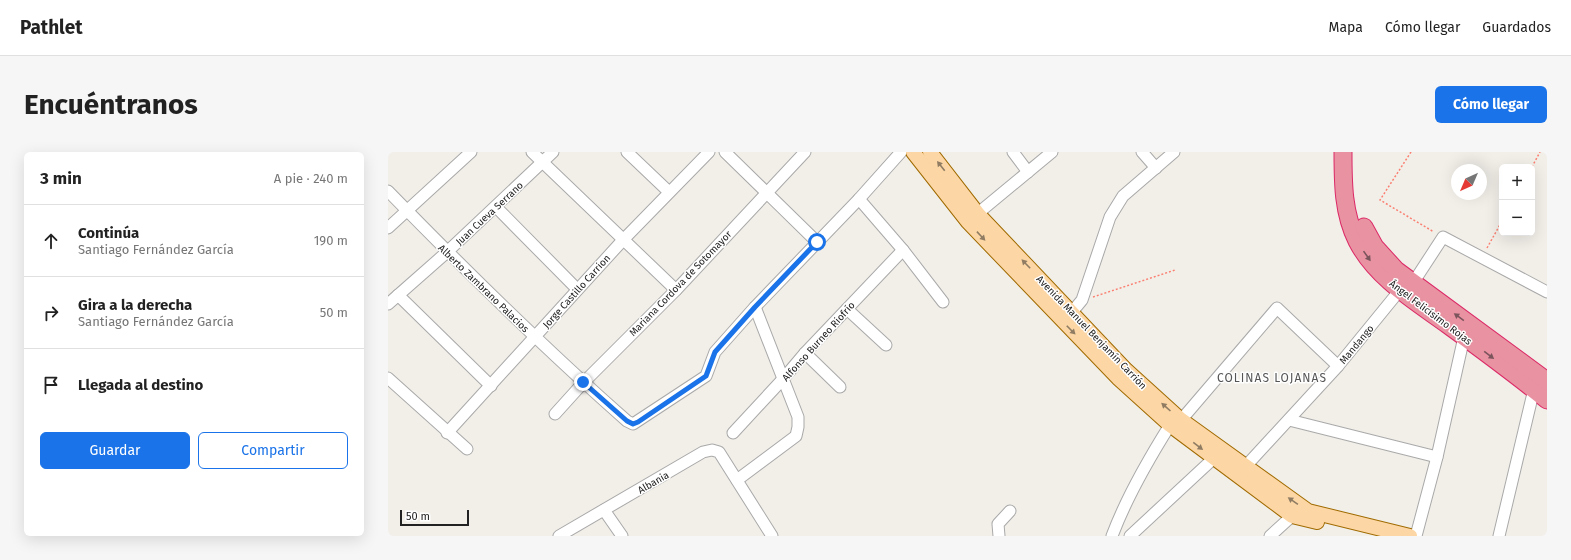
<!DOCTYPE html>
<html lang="es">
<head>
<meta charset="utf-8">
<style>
  body { margin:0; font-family:"Fira Sans",sans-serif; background:#f6f6f6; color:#222 }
  .controls { position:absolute; right:12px; top:12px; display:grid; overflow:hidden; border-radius:6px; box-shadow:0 4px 16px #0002 }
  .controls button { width:36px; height:36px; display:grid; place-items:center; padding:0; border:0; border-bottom:1px solid #e0e0e0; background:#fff; color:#222; font:20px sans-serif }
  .compass { position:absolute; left:1063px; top:12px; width:36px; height:36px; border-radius:50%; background:#fff; box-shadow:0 4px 16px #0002; rotate:224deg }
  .scale { position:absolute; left:12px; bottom:10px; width:69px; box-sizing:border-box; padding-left:4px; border:2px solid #222; border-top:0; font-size:11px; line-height:14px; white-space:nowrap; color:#222; -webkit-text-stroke:3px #fff; paint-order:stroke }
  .stop { position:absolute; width:12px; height:12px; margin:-9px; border:3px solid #1a73e8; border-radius:50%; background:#fff }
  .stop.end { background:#1a73e8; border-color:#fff; box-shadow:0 1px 4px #0008 }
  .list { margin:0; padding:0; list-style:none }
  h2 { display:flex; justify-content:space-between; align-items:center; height:52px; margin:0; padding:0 16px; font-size:17px }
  h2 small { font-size:13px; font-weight:400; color:#767676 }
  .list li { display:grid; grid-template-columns:26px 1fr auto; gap:12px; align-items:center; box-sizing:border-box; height:72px; padding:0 16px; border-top:1px solid #e0e0e0 }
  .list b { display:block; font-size:15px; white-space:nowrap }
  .list p { margin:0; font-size:13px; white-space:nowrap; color:#767676 }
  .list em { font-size:13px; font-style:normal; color:#767676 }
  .actions { display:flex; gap:8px; padding:12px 16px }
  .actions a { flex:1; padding:9px 0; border:1px solid #1a73e8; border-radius:6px; text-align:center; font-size:14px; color:#1a73e8 }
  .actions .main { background:#1a73e8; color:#fff }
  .icon { flex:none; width:22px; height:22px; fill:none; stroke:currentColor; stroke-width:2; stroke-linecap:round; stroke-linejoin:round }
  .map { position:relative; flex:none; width:1159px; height:384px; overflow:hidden; border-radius:6px }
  header { display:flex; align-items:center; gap:24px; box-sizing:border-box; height:56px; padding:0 20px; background:#fff; border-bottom:1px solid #e0e0e0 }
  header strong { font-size:19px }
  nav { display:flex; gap:22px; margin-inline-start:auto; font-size:14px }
  .intro { display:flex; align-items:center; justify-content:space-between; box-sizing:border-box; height:96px; padding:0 24px }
  h1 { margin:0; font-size:28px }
  .button { padding:10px 18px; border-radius:6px; background:#1a73e8; color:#fff; font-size:14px; font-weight:700 }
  main { display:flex; gap:24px; padding:0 24px }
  aside { flex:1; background:#fff; border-radius:6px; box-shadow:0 4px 16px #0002 }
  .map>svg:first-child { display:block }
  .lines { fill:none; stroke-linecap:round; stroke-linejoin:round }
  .minor-casing { stroke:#a9a9a9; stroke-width:13 }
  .major-casing { stroke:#a06b00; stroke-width:16 }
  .highway-casing { stroke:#dc2a67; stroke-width:19 }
  .path { stroke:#fa8072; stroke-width:1.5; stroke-dasharray:2 2; stroke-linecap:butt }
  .minor { stroke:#fff; stroke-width:11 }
  .major { stroke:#fcd6a4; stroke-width:14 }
  .highway { stroke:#e892a2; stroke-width:17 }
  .oneway { fill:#8f7c63 }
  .oneway2 { fill:#7b545c }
  .route { stroke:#1a73e8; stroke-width:5 }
  .labels { text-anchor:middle; stroke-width:3; stroke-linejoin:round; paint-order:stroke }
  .street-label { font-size:10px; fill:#222; stroke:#fff }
  .quarter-label { font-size:12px; letter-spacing:1px; fill:#555; stroke:#fff }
</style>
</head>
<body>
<header>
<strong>Pathlet</strong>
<nav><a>Mapa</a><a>Cómo llegar</a><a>Guardados</a></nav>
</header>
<div class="intro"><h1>Encuéntranos</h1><a class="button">Cómo llegar</a></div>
<main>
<aside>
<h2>3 min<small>A pie · 240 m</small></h2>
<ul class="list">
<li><svg class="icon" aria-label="ahead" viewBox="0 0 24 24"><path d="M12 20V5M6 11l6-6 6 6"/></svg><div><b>Continúa</b><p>Santiago Fernández García</p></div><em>190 m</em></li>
<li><svg class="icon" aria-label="right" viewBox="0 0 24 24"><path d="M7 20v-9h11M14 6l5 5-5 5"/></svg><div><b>Gira a la derecha</b><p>Santiago Fernández García</p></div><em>50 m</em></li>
<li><svg class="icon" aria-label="arrive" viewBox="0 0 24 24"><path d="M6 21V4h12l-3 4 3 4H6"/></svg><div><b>Llegada al destino</b></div></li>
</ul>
<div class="actions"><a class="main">Guardar</a><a>Compartir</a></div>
</aside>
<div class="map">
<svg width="1159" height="384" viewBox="0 0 1159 384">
  <rect width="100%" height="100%" fill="#f2efe9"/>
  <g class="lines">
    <defs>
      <g id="minor">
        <path d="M144,0L288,138"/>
        <path d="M239,0L281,40"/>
        <path d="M337,0L429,90"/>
        <path d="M625,0L640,20"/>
        <path d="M754,0L768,16"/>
        <path d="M0,39C77,118 156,196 239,269L245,272L318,224L327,200L367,155L471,47L513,0"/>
        <path d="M471,47L515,98L555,150"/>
        <path d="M108,55L189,137"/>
        <path d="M583,67L664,0"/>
        <path d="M0,76L83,0"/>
        <path d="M1025,131L1055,85L1159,140"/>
        <path d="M10,143L103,234"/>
        <path d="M0,152L59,100L165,0"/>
        <path d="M459,157L498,193"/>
        <path d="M684,160L694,148L722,65L735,44L786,0"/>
        <path d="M417,201L452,235"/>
        <path d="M0,226L79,297"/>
        <path d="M167,262L195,231L288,138L417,0"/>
        <path d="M901,268L1049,305"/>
        <path d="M788,274L889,156L950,214"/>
        <path d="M59,281L235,88L321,0"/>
        <path d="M345,281L395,227L417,201L515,98"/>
        <path d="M857,315L950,214L1012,138"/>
        <path d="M349,328L408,284L410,275V265L367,155"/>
        <path d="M216,358L234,384"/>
        <path d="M171,384L315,300L324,298L331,300L384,384"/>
        <path d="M611,384L610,372L622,359"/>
        <path d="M724,384C739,344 760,308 782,273"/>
        <path d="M742,384L826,306"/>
        <path d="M882,384L904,364"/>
        <path d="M1028,384L1049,305L1076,185"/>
        <path d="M1111,384L1146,237"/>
      </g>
      <g id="major">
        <path d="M525,0L580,70L730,226L782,273L904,364L929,370"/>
        <path d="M542,0L590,62L738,218L792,267L920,359L1022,384"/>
      </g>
      <g id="highway">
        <path d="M955,0C955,31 955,61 969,89C988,126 1027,149 1060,173C1093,197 1127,222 1159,248"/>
        <path d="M976,75L987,95L1008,118L1159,229"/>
      </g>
    </defs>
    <use href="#minor" class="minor-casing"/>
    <use href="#major" class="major-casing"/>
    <use href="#highway" class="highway-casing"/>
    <g class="path">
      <path d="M1023,0L992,48L1046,80"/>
      <path d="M1144,15L1152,0"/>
      <path d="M1099,96L1114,69"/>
      <path d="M705,145L787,118"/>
    </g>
    <use href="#minor" class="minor"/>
    <use href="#major" class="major"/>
    <use href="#highway" class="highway"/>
  </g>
  <defs><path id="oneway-solid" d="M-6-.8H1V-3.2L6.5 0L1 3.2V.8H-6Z"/></defs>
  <g class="oneway">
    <use href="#oneway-solid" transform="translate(553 14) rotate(-128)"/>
    <use href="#oneway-solid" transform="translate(593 84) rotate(47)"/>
    <use href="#oneway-solid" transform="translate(638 112) rotate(-134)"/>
    <use href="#oneway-solid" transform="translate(683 178) rotate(45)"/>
    <use href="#oneway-solid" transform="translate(778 255) rotate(-138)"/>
    <use href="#oneway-solid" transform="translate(810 294) rotate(38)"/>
    <use href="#oneway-solid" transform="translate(905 349) rotate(-145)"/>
  </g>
  <g class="oneway2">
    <use href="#oneway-solid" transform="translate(979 104) rotate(55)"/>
    <use href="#oneway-solid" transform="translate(1071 165) rotate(-144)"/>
    <use href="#oneway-solid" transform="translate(1101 203) rotate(37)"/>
  </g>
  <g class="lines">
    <path class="route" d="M195,230L239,269L245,272L250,270L318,224L327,200L367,155L429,90"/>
  </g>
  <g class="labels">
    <g class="street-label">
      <text transform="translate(101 61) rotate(-43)" y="4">Juan Cueva Serrano</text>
      <text transform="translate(292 131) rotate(-46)" y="4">Mariana Cordova de Sotomayor</text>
      <text transform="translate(96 136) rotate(44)" y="4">Alberto Zambrano Palacios</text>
      <text transform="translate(188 139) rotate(-48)" y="4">Jorge Castillo Carrion</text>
      <text transform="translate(1043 160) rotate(37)" y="4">Ángel Felicísimo Rojas</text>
      <text transform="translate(704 180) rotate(46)" y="4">Avenida Manuel Benjamín Carrión</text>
      <text transform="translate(430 189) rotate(-48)" y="4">Alfonso Burneo Riofrío</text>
      <text transform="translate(968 192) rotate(-50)" y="4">Mandango</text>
      <text transform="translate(265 330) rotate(-30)" y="4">Albania</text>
    </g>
    <g class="quarter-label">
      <text x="884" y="230">COLINAS LOJANAS</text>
    </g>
  </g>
</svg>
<div class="controls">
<button>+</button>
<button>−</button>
</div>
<svg class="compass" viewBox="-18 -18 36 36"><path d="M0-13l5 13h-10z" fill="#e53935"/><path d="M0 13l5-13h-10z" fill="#767676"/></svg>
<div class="scale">50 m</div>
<div class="stop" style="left:429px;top:90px"></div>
<div class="stop end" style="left:195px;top:230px"></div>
</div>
</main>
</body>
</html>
